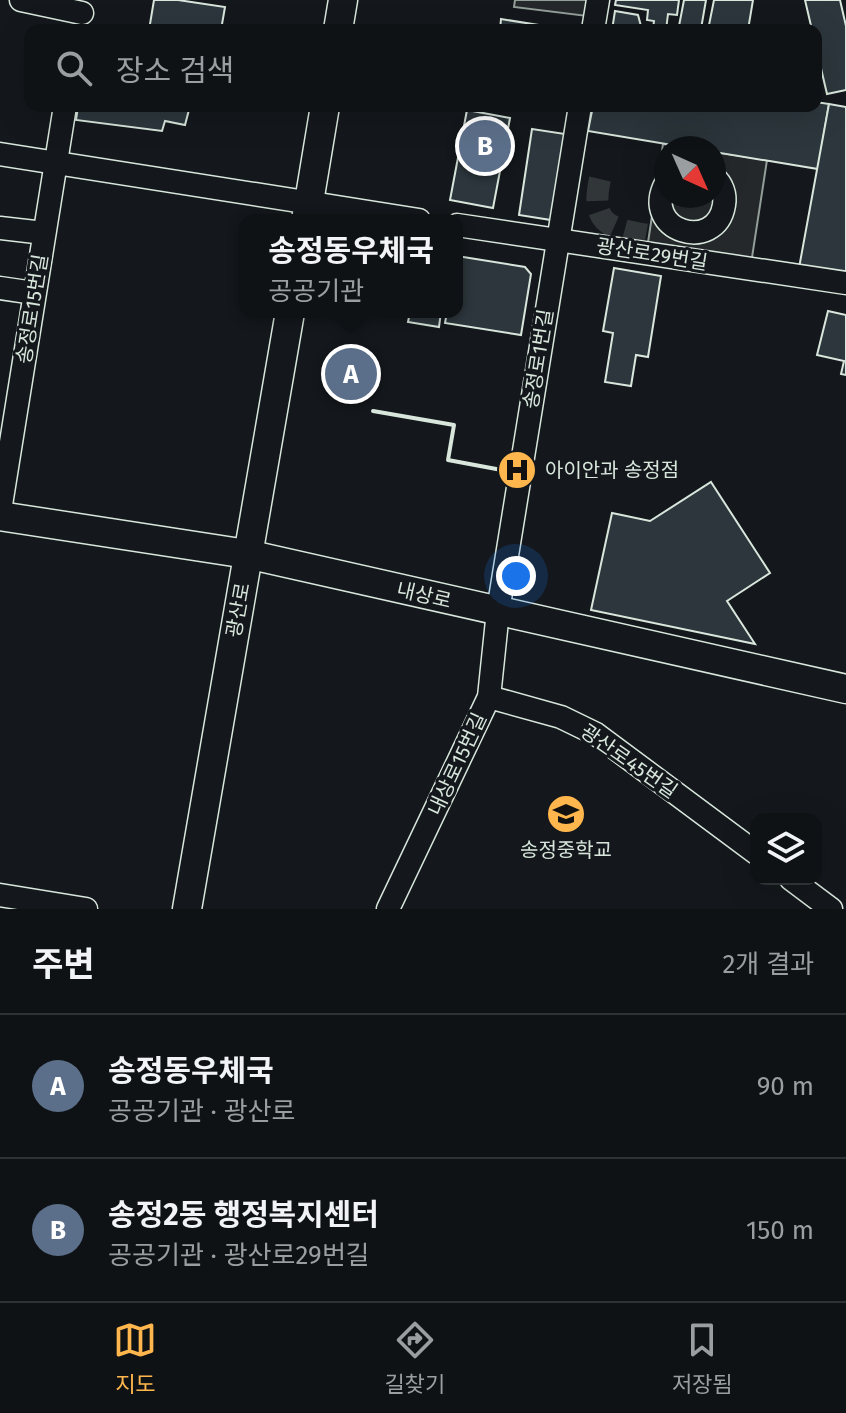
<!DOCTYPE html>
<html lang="ko">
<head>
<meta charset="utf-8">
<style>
  body { margin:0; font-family:"Fira Sans","Noto Sans KR",sans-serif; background:#181b1e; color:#f1f3f6 }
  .controls { position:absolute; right:24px; bottom:24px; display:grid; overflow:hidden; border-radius:16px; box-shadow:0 8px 32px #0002 }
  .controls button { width:72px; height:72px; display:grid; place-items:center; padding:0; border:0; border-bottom:2px solid #2f3234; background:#0f1215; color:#f1f3f6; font:40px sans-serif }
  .compass { position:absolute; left:654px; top:136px; width:72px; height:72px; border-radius:50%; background:#0f1215; box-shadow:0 8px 32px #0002; rotate:135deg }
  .you { position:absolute; left:516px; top:576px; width:28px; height:28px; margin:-20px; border:6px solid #fff; border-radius:50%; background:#1a73e8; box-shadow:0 0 0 12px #1a73e833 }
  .badge { display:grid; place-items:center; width:52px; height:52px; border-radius:50%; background:#ffb74d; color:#fff; font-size:26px; font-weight:700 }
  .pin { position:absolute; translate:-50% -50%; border:4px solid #fff; box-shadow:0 2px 8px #0006 }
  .popup { position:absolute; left:239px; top:214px; width:224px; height:104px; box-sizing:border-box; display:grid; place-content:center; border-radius:16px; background:#0f1215; filter:drop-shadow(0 2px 6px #0005); font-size:26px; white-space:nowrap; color:#9b9ea0 }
  .popup b { font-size:30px; color:#f1f3f6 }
  .popup::after { content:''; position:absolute; left:50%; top:100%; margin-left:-16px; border:16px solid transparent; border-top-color:#0f1215 }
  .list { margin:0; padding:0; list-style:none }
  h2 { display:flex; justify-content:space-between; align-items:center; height:104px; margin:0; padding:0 32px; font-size:34px }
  h2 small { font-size:26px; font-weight:400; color:#9b9ea0 }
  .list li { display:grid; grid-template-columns:52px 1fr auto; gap:24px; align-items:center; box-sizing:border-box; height:144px; padding:0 32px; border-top:2px solid #2f3234 }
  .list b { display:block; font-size:30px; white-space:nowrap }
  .list p { margin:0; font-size:26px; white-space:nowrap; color:#9b9ea0 }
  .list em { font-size:26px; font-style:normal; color:#9b9ea0 }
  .icon { flex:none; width:44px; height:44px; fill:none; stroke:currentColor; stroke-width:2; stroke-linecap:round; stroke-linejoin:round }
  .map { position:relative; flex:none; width:846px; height:909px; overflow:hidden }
  .search { position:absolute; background:#0f1215; box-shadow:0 8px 32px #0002; left:24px; right:24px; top:24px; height:88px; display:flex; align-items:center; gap:20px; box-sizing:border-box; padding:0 28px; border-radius:16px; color:#9b9ea0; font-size:30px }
  .sheet { height:392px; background:#0f1215 }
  nav { display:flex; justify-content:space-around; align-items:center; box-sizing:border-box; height:112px; border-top:2px solid #2f3234; background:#0f1215; font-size:22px; color:#9b9ea0 }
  nav a { display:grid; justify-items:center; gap:4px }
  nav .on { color:#ffb74d }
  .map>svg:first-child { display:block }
  .parking { fill:#24282b; stroke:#939e99; stroke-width:2 }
  .building { fill:#2c363c; stroke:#d8e6dc; stroke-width:2 }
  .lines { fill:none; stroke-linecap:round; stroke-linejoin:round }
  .minor-tunnel { stroke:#313739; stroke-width:22; stroke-dasharray:22 11; stroke-linecap:butt }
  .minor-casing { stroke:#d8e6dc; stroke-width:25 }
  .major-casing { stroke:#d8e6dc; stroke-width:31 }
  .minor { stroke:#14181c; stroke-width:22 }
  .major { stroke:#14181c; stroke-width:28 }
  .wall { stroke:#d8e6dc; stroke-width:4 }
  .labels { text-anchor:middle; stroke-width:6; stroke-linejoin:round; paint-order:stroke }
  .street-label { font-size:20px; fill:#d8e6dc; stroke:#14181c }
  .poi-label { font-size:20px; fill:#d8e6dc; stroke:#14181c; text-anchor:start }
</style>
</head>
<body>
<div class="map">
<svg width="846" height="909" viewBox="0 0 846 909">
  <rect width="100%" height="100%" fill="#14181c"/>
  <g class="parking">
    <path d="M515,0H598L595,17L514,7Z"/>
    <path d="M663,144L690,148H666V196H714V152L767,160L751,264L647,249Z"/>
  </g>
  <g class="building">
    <path d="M154,0H178L225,7L221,30H149Z"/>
    <path d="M616,0H679L677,15L668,14L666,30L653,28L654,21L647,20L648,10L615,5Z"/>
    <path d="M684,0H706L701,29L679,26Z"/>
    <path d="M714,0H753L748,30H708Z"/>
    <path d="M805,0H840L846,26V90L827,94L816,47V30H812Z"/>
    <path d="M615,11L638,15L642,30H612Z"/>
    <path d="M501,19L570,30H500Z"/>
    <path d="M816,102L829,104L818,169L714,152V148H690L588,131L593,106H816Z"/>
    <path d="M829,104L846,107V276L799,268Z"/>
    <path d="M78,106H190L185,125L165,121L162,131L76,120Z"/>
    <path d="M467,110L510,118L493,208L450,200Z"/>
    <path d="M532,129L565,134L551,220L519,215Z"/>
    <path d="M457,256L525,267L531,274L521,335L445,323L447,312H457Z"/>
    <path d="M614,268L661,276L648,357L636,355L631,386L605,382L613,333L603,331Z"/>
    <path d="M828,311L846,315V375L841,374L844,361L817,355Z"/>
    <path d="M410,312H441L439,327L408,322Z"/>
    <path d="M711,482L770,573L727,601L755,644L591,610L612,513L650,521Z"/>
  </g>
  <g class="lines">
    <path class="minor-tunnel" d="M600,179C589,228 614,229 654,236"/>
    <defs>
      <g id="minor">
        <path d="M21,0L82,13"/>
        <path d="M593,30L598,0"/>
        <path d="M0,154L419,220"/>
        <path d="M666,183C640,231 716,254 724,205C726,194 722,184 714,177"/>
        <path d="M457,225L846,283"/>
        <path d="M0,228L44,233"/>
        <path d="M0,288L34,293"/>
        <path d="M0,511L65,106"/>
        <path d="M489,697L561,717L596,734L756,853"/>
        <path d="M791,879L831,909"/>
        <path d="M0,895L86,909"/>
        <path d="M388,909L489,697L498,611L580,106"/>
      </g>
      <g id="major">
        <path d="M338,30L343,0"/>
        <path d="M306,220L325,106"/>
        <path d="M0,516L247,554L846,689"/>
        <path d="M187,909L290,312"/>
      </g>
    </defs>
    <use href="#minor" class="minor-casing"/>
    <use href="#major" class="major-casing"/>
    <use href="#minor" class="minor"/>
    <use href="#major" class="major"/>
    <path class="wall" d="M373,411L454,425L448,460L507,471"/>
  </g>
  <defs>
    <symbol id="hospital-disc" viewBox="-11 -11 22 22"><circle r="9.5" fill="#ffb74d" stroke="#14181c"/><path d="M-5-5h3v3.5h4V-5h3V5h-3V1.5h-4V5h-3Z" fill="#111"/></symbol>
    <symbol id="school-disc" viewBox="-11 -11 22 22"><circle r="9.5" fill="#ffb74d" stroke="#14181c"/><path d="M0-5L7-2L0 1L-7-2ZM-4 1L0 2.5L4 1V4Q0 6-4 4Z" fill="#111"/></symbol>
  </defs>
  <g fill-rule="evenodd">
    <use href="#hospital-disc" x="495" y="448" width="44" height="44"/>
    <use href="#school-disc" x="544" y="792" width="44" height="44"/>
  </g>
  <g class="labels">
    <g class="street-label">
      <text transform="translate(652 254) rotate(9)" y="7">광산로29번길</text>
      <text transform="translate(32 309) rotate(-81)" y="7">송정로15번길</text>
      <text transform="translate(538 359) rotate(-81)" y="7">송정로1번길</text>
      <text transform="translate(424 595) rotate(13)" y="7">내상로</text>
      <text transform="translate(238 610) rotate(-80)" y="7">광산로</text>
      <text transform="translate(629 761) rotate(35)" y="7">광산로45번길</text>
      <text transform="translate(457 764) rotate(-65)" y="7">내상로15번길</text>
    </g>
    <g class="poi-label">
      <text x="545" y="477">아이안과 송정점</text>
      <text x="566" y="857" text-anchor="middle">송정중학교</text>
    </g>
  </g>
</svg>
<div class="controls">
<button><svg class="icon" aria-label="layers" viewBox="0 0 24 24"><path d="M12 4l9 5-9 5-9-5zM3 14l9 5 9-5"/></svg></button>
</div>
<svg class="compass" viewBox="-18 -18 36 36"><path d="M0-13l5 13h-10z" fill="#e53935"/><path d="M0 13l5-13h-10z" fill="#9b9ea0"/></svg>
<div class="you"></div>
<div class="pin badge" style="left:351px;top:374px;background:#5c6f8a">A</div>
<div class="popup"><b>송정동우체국</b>공공기관</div>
<div class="pin badge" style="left:485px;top:146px;background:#5c6f8a">B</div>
<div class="search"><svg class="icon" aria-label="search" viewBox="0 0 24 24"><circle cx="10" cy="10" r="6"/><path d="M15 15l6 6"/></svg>장소 검색</div>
</div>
<section class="sheet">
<h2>주변<small>2개 결과</small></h2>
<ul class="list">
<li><span class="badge" style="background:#5c6f8a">A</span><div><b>송정동우체국</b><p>공공기관 · 광산로</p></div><em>90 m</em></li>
<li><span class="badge" style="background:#5c6f8a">B</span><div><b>송정2동 행정복지센터</b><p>공공기관 · 광산로29번길</p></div><em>150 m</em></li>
</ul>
</section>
<nav>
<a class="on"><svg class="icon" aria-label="map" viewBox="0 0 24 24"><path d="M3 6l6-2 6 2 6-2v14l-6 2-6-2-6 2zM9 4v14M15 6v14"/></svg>지도</a>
<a><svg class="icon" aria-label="directions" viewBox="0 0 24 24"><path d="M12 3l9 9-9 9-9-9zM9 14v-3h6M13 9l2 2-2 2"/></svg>길찾기</a>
<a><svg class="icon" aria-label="saved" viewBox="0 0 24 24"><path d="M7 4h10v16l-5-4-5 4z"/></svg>저장됨</a>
</nav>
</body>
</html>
